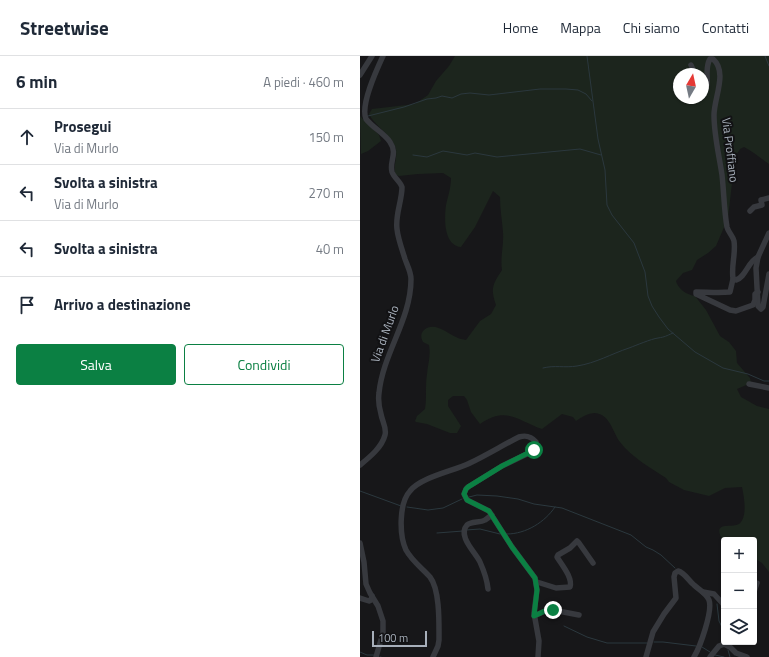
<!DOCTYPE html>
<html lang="it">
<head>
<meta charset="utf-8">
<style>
  body { margin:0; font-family:"Titillium Web",sans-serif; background:#f6f6f7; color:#1f2937 }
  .controls { position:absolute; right:12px; bottom:12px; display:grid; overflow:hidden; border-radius:4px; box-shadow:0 1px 3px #0004 }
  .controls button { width:36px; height:36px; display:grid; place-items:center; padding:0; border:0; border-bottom:1px solid #e0e1e3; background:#fff; color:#1f2937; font:20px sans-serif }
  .compass { position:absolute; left:313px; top:12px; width:36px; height:36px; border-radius:50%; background:#fff; box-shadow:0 1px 3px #0004; rotate:9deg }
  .scale { position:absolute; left:12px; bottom:10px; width:55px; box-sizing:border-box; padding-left:4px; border:2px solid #a7afba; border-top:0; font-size:11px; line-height:14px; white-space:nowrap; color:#a7afba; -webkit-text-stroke:3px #121214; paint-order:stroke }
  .stop { position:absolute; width:12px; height:12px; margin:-9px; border:3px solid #0b8043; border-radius:50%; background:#fff }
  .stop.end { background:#0b8043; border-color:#fff; box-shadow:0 1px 4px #0008 }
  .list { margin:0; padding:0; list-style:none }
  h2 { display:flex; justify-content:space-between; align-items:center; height:52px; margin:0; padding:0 16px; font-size:17px }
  h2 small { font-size:13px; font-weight:400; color:#747a83 }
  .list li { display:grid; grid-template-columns:26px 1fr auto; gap:12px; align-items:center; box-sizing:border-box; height:56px; padding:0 16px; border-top:1px solid #e0e1e3 }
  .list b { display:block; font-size:15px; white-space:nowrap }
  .list p { margin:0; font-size:13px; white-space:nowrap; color:#747a83 }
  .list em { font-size:13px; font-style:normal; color:#747a83 }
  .actions { display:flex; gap:8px; padding:12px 16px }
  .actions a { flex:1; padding:9px 0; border:1px solid #0b8043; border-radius:4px; text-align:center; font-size:14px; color:#0b8043 }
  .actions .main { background:#0b8043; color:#fff }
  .icon { flex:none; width:22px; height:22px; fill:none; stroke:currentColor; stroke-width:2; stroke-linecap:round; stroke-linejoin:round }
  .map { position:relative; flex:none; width:409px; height:601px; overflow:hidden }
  header { display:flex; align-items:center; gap:24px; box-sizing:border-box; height:56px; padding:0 20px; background:#fff; border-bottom:1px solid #e0e1e3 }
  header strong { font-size:19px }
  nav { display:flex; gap:22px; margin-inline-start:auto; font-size:14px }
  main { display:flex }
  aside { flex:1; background:#fff }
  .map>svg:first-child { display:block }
  .green { fill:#1c251d; fill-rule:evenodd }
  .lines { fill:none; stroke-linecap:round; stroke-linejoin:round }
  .stream { stroke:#2b383e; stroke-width:1 }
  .minor { stroke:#37393e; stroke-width:5.5 }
  .route { stroke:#0b8043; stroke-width:5 }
  .labels { text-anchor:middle; stroke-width:4; stroke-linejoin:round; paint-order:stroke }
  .street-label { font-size:12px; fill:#a7afba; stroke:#121214 }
</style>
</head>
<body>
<header>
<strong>Streetwise</strong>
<nav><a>Home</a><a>Mappa</a><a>Chi siamo</a><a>Contatti</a></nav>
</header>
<main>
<aside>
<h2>6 min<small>A piedi · 460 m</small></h2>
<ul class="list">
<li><svg class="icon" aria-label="ahead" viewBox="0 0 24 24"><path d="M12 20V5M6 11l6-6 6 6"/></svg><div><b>Prosegui</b><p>Via di Murlo</p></div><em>150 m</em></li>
<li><svg class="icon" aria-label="left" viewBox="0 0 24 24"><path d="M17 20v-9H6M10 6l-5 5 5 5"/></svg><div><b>Svolta a sinistra</b><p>Via di Murlo</p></div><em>270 m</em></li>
<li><svg class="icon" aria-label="left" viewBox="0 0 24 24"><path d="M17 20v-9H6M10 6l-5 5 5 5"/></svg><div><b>Svolta a sinistra</b></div><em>40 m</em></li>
<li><svg class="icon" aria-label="arrive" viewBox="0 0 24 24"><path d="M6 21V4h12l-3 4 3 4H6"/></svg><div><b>Arrivo a destinazione</b></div></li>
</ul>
<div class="actions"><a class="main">Salva</a><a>Condividi</a></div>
</aside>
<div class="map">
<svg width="409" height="601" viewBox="0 0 409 601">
  <rect width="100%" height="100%" fill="#171719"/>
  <g class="green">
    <path d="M95,0H409V108C400,102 394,96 384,91L380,93L375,101L368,162L356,190L348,197L337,204L332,214L323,217L316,225C318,233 327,239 335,240L346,254L360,280L369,286L376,295L377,307L390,322L391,327L377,333L381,341L397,350L409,353V516L402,507L394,502V484H364V487C350,463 371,473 379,468C388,461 384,441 382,431L365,432L349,440L324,434L309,426L306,422C291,412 271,401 260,386C253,377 250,358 235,357C228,357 222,361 216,365L213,361L202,358L182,373C157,364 146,350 120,368L111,356L107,344L104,340H93L88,344V350L101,370L97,377H90L67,368L56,366L55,365L57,360L65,353C67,341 65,330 67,318C68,307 71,300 69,289L63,286C61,282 60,278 64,274C74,265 87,277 96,281C99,283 103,283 106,284L120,265L131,258L136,249C130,232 133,228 142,214C140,201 144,189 143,176C142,164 140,153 140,141L133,135L115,171L101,191C84,189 84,164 86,149C88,140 91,132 91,122L83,117L58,118L39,120L36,119C32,110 39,100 35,90C29,77 14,69 9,58L12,53L55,48L68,39L76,25L89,10ZM319,18H343V42H319Z"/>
    <path d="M0,60L19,79L21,85L8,95L1,98Z"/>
  </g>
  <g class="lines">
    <g class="stream">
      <path d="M227,0L238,83L245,114L247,149L252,159L274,187L285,216L288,240L292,250L299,261L308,273L335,296L363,312L388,318L404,325H409"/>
      <path d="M405,0L409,10"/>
      <path d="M8,60L44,51L67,43L76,42L82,40L92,42L101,38L110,37L129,39L180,33H206L218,34L226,38L232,45"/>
      <path d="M53,99L67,101L83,95L107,99L115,97L137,101L220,93L241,99"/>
      <path d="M183,312C194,309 205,312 217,310C236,307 251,298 269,292C277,289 291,283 298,282C305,281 306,280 313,277"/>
      <path d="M0,435L41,450"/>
      <path d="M109,441L117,439L137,440L158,443L174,448L202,452L271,479L286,491L293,494L301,499L315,512"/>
      <path d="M47,451L68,454L83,452L102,443"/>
      <path d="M106,474L120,473L140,478"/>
      <path d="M77,477L103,475"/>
      <path d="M147,478C166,478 185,466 195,451"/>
      <path d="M357,548L359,565L364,575"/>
      <path d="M204,570L227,581L247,587H287"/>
      <path d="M294,586H303L336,590"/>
      <path d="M342,591L350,596"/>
      <path d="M368,594L370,601"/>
      <path d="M0,596L7,599H15"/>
      <path d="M355,599L364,601"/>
      <path d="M20,601H21"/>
    </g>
    <g class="minor">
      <path d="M331,9L335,18"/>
      <path d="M0,19L12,0"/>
      <path d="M343,29H347C348,20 345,11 350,3H353C368,16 354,42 354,59C354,79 359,99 362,119C364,137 364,154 367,171C368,176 373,180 374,185C376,197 371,210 373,222L376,224C386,221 388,205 398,201"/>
      <path d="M390,155L394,151L402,149L401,144L409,142"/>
      <path d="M409,177L398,201L396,212L398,250L401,253L403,251L409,218"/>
      <path d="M373,223L370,236C359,237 347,236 336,236V238L370,254L376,255L393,249L395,244V238L398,236"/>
      <path d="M389,328L409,332"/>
      <path d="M0,409C10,401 22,391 25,379C27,372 22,365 21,358C19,351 18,344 19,337C23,297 51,264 51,223C51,216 47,209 45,203C42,193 38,183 37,173C35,159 42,145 42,131C40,125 34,122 32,116C29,105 38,98 30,86C24,77 13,72 6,63C0,49 17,13 23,0"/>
      <path d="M0,487L4,506L6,528L10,537L18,550L23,565V577L16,601"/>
      <path d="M177,526L196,532L210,531C213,522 202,509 197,501L198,499L210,492L217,485L219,487L233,507"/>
      <path d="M128,533C127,523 124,515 120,506C116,497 97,480 107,469C111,465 120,467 125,464C127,463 130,460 132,459"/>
      <path d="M343,536L354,538L364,549"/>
      <path d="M394,536L397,527"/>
      <path d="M0,542L9,545L11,544L12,540"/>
      <path d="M174,560L185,555L193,554L219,559"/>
      <path d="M73,601L78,590L79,584C79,567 80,534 70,521C62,512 52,505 46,494C39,479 39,447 50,435C61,421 94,415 110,407C127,399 143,389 159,381C166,379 171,380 176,386L175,392L173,395L142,410L108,431L106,433L104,438L107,444L129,455L152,491L175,522L177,534L174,557L179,585L178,601"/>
      <path d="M286,601L293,576L304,558L316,542L314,521L315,517L318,515C325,517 328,524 334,529C339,534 346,537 349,544C353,555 340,591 334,601"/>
      <path d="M350,601L359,590L364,588L370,591L376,597L387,601"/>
    </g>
  </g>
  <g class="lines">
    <path class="route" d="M174,394L142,410L108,431L106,433L104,438L107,444L129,455L152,491L175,522L177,534L174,560L185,555L193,554"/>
  </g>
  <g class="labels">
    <g class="street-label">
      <text transform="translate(370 94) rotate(83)" y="4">Via Proffiano</text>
      <text transform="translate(25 278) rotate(-70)" y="4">Via di Murlo</text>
    </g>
  </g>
</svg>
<div class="controls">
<button>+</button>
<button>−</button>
<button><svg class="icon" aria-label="layers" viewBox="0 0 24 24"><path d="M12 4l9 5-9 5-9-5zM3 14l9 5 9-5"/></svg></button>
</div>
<svg class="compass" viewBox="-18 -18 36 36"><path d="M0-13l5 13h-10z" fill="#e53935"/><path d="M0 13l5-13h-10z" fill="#747a83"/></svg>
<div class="scale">100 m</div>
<div class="stop" style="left:174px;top:394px"></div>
<div class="stop end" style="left:193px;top:554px"></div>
</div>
</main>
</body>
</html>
